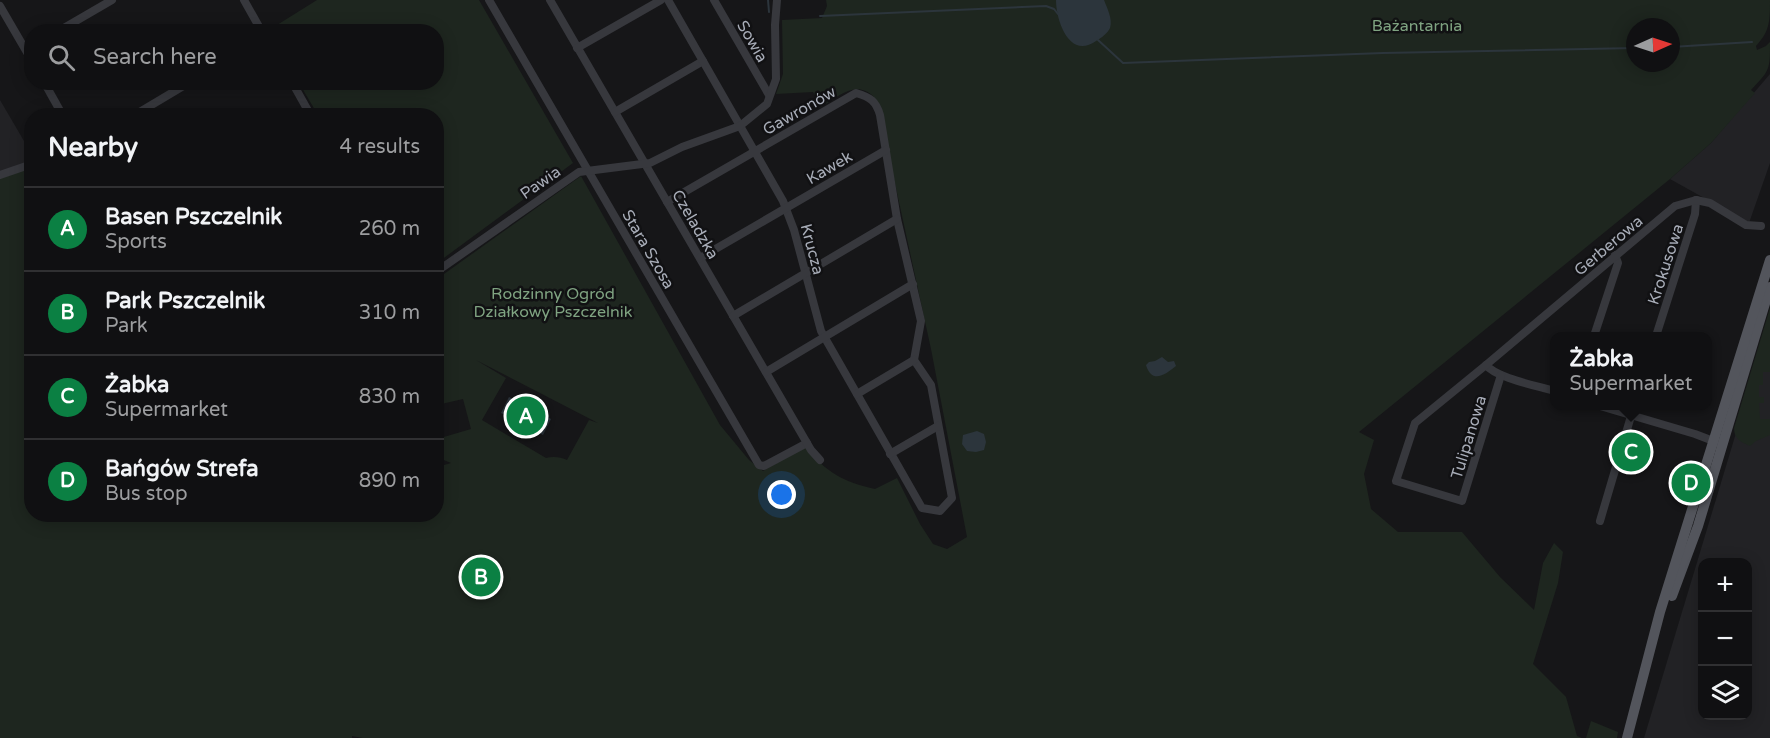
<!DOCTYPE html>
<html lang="en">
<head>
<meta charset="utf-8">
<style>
  body { margin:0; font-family:"Varela Round",sans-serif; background:#19191b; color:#f1f3f6 }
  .controls { position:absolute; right:18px; bottom:18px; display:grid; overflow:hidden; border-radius:12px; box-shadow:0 3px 15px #0003 }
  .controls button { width:54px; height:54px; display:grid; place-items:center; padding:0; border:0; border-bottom:2px solid #303032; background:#101012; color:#f1f3f6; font:30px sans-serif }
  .compass { position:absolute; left:1626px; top:18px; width:54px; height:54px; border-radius:50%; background:#101012; box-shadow:0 3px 15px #0003; rotate:87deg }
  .you { position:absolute; left:782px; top:495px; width:21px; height:21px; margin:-15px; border:4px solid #fff; border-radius:50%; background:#1a73e8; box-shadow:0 0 0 9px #1a73e833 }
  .badge { display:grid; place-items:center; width:39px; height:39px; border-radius:50%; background:#0b8043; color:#fff; font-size:20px; font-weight:700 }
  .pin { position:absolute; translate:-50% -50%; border:3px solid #fff; box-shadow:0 2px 6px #0006 }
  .popup { position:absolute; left:1550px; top:332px; width:162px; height:78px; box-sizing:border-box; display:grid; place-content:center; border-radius:12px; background:#101012; filter:drop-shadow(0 2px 4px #0005); font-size:20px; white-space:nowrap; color:#9c9d9f }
  .popup b { font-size:22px; color:#f1f3f6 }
  .popup::after { content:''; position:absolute; left:50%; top:100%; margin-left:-12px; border:12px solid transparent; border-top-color:#101012 }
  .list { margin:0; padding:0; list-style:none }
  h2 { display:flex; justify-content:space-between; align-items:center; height:78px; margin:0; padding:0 24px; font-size:26px }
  h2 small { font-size:20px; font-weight:400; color:#9c9d9f }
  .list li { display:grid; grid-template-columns:39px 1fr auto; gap:18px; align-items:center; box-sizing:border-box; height:84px; padding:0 24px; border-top:2px solid #303032 }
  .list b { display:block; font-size:22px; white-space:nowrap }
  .list p { margin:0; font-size:20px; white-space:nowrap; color:#9c9d9f }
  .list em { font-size:20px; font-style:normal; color:#9c9d9f }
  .icon { flex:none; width:33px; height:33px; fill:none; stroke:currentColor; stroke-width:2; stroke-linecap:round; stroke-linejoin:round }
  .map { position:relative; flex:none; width:1770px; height:738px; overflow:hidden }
  .search { position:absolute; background:#101012; box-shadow:0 3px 15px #0003; left:24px; top:24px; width:420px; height:66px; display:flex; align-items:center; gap:15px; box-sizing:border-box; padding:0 21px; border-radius:24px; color:#9c9d9f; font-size:22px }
  .panel { position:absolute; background:#101012; box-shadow:0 3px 15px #0003; left:24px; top:108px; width:420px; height:414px; border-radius:24px }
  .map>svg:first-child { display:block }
  .built { fill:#222225; fill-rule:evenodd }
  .green { fill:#1e261f; fill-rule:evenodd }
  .water { fill:#2c353c }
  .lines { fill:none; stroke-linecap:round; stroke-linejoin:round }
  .stream { stroke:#2c353c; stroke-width:2 }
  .minor { stroke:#37383d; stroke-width:8 }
  .major { stroke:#53555c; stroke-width:10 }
  .labels { text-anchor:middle; stroke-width:5; stroke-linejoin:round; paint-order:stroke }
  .park-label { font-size:16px; fill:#7fa381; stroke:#111113 }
  .street-label { font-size:16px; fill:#a8adb8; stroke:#111113 }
</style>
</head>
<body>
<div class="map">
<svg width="1770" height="738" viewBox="0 0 1770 738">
  <rect width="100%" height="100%" fill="#161618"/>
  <g class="built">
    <path d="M1770,74V163L1749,223L1670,179L1711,143Z"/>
    <path d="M0,100L31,153V173L26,163L0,172Z"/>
    <path d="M1770,331V738H1644L1736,433ZM1702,562H1748V716H1702Z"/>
  </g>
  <g class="green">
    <path d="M317,0H479L573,163L437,263L436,116L318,115L299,83L436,82V32L270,31L269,30Z"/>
    <path d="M826,0H1770C1770,21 1770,31 1756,46L1757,50L1766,46L1770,42C1770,70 1770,70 1751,90L1755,93L1711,143L1670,179L1359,432L1374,440L1364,474L1371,509L1398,532H1462L1500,577L1534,610L1543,563L1554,543L1563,552L1558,583L1533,664L1566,697L1577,736L1582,738H363L352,736V738H0V172L26,163L31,173L32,514H436L437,467L451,463L439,458L437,439L471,429L463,399L437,405V279L581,176L720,425L749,460L763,471L805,447C828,473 841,481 875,489L897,478L920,524L933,544L947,549L967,537L931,349L891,165L874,97C856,79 838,97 821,107L813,92L776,94L783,74L782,20L822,18L827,6ZM1635,27H1671V63H1635ZM476,360L598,423L589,420L567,460C561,457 553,456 546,458L482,420L506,378Z"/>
    <path d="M1770,308V372H1763V385H1759V397H1764V403H1759L1760,419H1770V435L1756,441L1750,446C1741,442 1734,439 1734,428Z"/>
    <path d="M1591,721L1618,732L1617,738H1586Z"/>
  </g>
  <g class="water">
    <path d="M1056,0H1104C1107,8 1113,19 1110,28C1108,33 1101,38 1096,41C1069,60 1056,20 1056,0Z"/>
    <path d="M1162,357L1168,362L1174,361L1176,366C1166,374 1152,385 1146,365L1149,362L1155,361Z"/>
    <path d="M509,397L551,419L543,435L501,413Z"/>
    <path d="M977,431L984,434L986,442L984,450L976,452L967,451L962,444L963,435Z"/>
  </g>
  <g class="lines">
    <g class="stream">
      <path d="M768,0L769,12"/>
      <path d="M820,16L1046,6L1054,9L1058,14"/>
      <path d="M1098,40L1123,63L1383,53L1635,48"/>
      <path d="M1671,47L1752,42"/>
    </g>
    <g class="minor">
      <path d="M244,0L262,32"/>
      <path d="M489,0L759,465L764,466L807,443"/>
      <path d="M550,0L811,450L820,460"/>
      <path d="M714,0L769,95"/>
      <path d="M0,6L32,61"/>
      <path d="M57,32L112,0"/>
      <path d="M577,48L661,0"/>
      <path d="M44,82L63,116"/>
      <path d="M292,82L311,116"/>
      <path d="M615,112L703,61"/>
      <path d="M133,116L190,82"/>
      <path d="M0,175L32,164"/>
      <path d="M667,202L856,93C870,97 876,101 880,115L897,219L921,321L914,360L931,385L952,498L940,511L922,508L821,331L794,230L783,201L668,0"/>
      <path d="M700,258L886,150"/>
      <path d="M436,272L579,172L650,163L682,147L740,126L767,104L776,79L775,25L777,0"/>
      <path d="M733,316L897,219"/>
      <path d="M1594,336L1618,263L1615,255"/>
      <path d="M1656,336L1695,214L1696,200"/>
      <path d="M1486,365C1496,378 1538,386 1554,391"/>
      <path d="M766,372L913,284"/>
      <path d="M1501,375L1462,501L1396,481L1415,423L1486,365L1675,206L1696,200L1710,203L1746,225L1761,226"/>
      <path d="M857,394L914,360"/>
      <path d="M1600,406L1695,434L1716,442"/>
      <path d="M890,454L938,426"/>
      <path d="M1600,521L1634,406"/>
    </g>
    <g class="major">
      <path d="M1672,596L1698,526L1770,287"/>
      <path d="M1627,738L1660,612L1770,260"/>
    </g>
  </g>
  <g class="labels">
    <g class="park-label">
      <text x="1417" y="31">Bażantarnia</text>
      <text x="553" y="299">Rodzinny Ogród<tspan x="553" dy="18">Działkowy Pszczelnik</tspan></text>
    </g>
    <g class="street-label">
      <text transform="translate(753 41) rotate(60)" y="6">Sowia</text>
      <text transform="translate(799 110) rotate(-30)" y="6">Gawronów</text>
      <text transform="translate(829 167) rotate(-30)" y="6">Kawek</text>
      <text transform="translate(540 182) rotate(-35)" y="6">Pawia</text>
      <text transform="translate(696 224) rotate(60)" y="6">Czeladzka</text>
      <text transform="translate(1608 245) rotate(-40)" y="6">Gerberowa</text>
      <text transform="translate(649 249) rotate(60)" y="6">Stara Szosa</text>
      <text transform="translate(813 249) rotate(75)" y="6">Krucza</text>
      <text transform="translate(1665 264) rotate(-72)" y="6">Krokusowa</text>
      <text transform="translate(1468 437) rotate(-73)" y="6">Tulipanowa</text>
    </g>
  </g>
</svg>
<div class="controls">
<button>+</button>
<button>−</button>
<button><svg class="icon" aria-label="layers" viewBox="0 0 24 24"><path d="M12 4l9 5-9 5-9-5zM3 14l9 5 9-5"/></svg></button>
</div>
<svg class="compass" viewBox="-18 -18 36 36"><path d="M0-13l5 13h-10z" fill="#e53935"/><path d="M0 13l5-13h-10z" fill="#9c9d9f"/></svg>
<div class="you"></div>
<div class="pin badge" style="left:526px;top:416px">A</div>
<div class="pin badge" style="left:481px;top:577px">B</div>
<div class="pin badge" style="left:1631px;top:452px">C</div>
<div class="popup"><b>Żabka</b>Supermarket</div>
<div class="pin badge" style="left:1691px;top:483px">D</div>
<div class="search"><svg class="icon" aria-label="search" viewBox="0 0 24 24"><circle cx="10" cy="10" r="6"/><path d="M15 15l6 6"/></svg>Search here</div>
<section class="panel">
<h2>Nearby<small>4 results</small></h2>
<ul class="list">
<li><span class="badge">A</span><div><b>Basen Pszczelnik</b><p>Sports</p></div><em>260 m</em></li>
<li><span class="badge">B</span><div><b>Park Pszczelnik</b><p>Park</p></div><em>310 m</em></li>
<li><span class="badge">C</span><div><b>Żabka</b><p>Supermarket</p></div><em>830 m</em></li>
<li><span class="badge">D</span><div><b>Bańgów Strefa</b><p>Bus stop</p></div><em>890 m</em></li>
</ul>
</section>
</div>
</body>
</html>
